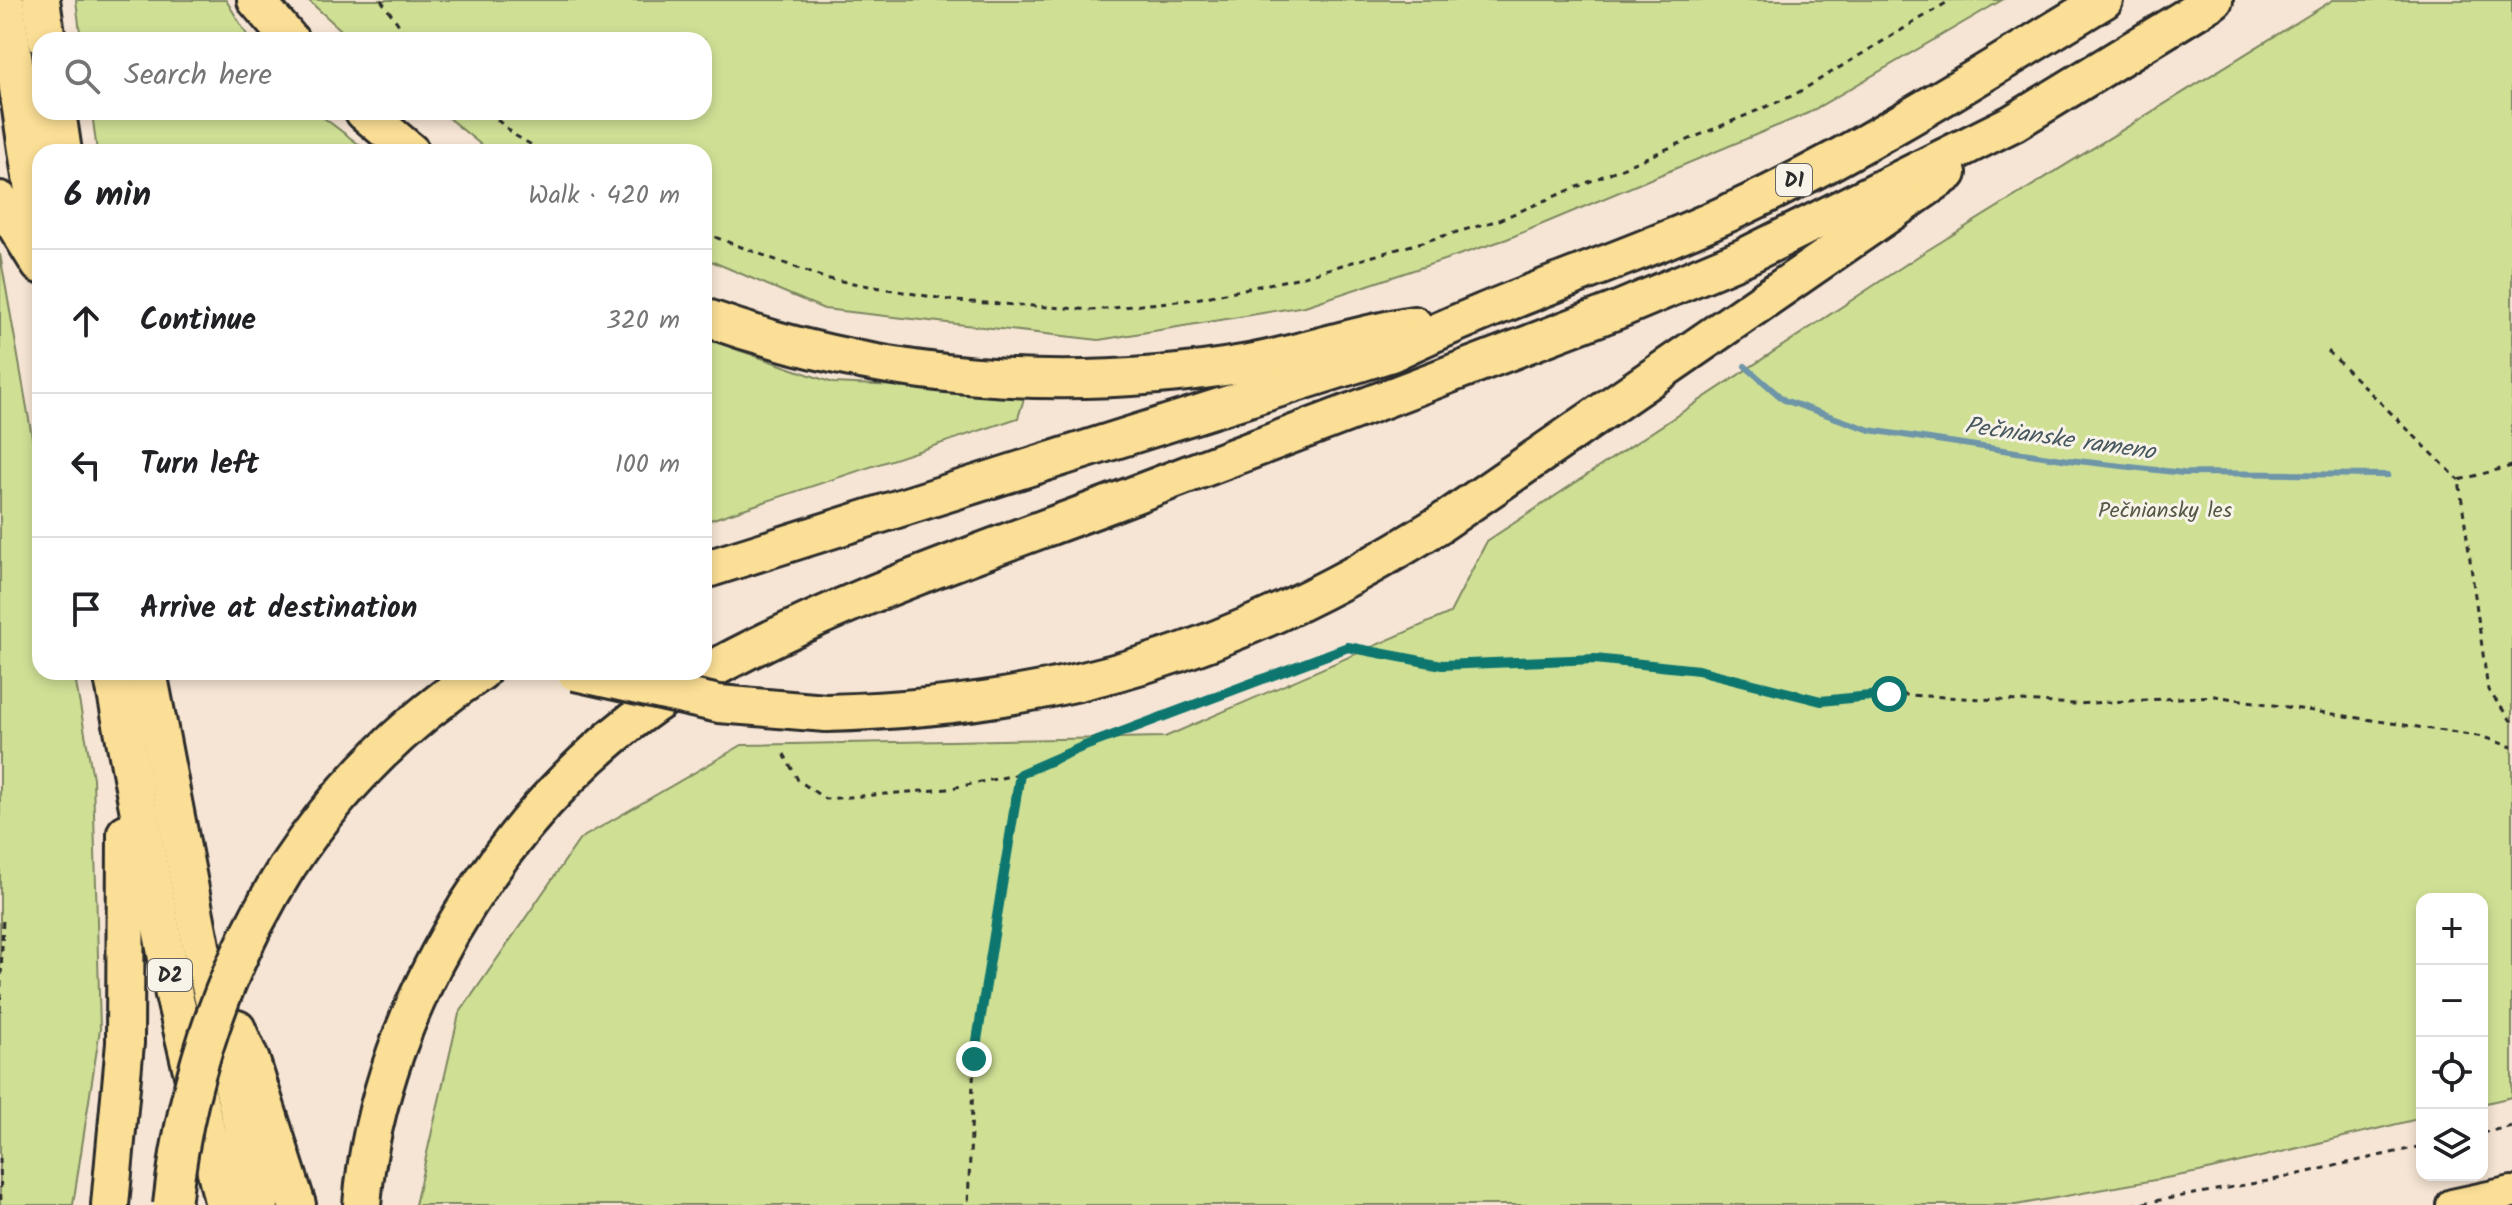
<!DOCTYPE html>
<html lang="en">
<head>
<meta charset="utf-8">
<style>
  body { margin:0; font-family:Kalam,sans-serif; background:#f2f2f2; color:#202124 }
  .controls { position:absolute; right:24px; bottom:24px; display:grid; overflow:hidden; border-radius:16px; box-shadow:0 4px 12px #0003 }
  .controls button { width:72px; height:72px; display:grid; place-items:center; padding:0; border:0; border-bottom:2px solid #e0e0e0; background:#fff; color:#202124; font:40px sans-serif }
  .stop { position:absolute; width:24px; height:24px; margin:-18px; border:6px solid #0f766e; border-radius:50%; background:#fff }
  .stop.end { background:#0f766e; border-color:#fff; box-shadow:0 2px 8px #0008 }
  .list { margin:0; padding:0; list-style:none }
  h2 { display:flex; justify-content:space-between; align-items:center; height:104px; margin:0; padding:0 32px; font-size:34px }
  h2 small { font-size:26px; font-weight:400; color:#757577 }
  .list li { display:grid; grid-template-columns:52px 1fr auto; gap:24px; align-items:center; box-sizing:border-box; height:144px; padding:0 32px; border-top:2px solid #e0e0e0 }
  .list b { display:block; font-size:30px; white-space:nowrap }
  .list em { font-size:26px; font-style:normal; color:#757577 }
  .icon { flex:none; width:44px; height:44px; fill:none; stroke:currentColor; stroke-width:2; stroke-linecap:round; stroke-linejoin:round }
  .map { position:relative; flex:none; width:2512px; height:1205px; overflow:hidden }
  .search { position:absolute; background:#fff; box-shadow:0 4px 12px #0003; left:32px; top:32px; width:680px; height:88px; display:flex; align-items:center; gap:20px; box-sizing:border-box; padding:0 28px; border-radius:24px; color:#757577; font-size:30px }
  .panel { position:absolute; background:#fff; box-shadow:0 4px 12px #0003; left:32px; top:144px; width:680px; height:536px; border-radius:24px }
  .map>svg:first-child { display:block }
  .green { fill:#cfe095; stroke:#7d8660; stroke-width:2 }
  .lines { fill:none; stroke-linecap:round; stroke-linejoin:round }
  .stream { stroke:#6e95a8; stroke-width:6 }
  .primary-casing { stroke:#2b2b2b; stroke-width:36 }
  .motorway-casing { stroke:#2b2b2b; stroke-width:42 }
  .path { stroke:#2b2b2b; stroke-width:3; stroke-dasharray:6 6; stroke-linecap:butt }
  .primary { stroke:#fbdf96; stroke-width:30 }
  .motorway { stroke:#fbdf96; stroke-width:36 }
  .motorway-bridge-casing { stroke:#2b2b2b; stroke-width:42; stroke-linecap:butt }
  .motorway-bridge { stroke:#fbdf96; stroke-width:36 }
  .route { stroke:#0f766e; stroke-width:10 }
  .labels { text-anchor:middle; stroke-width:6; stroke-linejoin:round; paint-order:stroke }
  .shield { fill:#f7f3e8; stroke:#686764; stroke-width:2 }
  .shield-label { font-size:20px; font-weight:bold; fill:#2b2b2b }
  .park-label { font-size:22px; fill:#545846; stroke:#f7f3e8 }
  .water-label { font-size:24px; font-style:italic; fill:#47575f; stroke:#f7f3e8 }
</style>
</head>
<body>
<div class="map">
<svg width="2512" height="1205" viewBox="0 0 2512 1205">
  <rect width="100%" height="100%" fill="#f6e5d4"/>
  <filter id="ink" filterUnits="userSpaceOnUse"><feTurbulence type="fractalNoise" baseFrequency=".0125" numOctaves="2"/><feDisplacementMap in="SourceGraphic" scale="16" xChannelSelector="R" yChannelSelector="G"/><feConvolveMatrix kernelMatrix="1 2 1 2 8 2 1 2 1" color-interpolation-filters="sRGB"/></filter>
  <g filter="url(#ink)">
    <g class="green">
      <path d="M76,0H226L250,40H81Z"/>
      <path d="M308,0H2002L1808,113L1507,239L1305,306L1099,340L824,309L704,258V152H490L441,112H704V40H352Z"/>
      <path d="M2333,0H2512V1097L2482,1104V899H2422V1118L2199,1172L2016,1205H415L459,1014L580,839L742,745L1165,737L1450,613L1487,541L1923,253Z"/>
      <path d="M92,112H316L369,152H97Z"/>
      <path d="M0,254L40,482V672H74L93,778L100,1029L73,1205H0Z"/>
      <path d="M704,338L833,383L1026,392L1018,418L704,522Z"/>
    </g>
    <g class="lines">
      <path class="stream" d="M1745,366L1784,400L1870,430L2069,460L2183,473L2388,475"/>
      <defs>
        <path id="primary" d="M2452,1205L2512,1192"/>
        <g id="motorway">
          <path d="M5,0L40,238"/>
          <path d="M41,0L47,40"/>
          <path d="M256,0L290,40"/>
          <path d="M57,112L63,152"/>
          <path d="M364,112L411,152"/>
          <path d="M0,200L40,265"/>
          <path d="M704,317C880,380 1065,395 1249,363C1305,353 1358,333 1414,325"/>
          <path d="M704,570L1391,353C1508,296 1633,259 1750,203C1873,144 1988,70 2104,0"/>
          <path d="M112,672L174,995L224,1205"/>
          <path d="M148,672L201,946L260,1205"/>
          <path d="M826,713C1062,707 1241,650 1440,524L1948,173"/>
          <path d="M287,867C339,788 402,724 481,672"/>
          <path d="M237,1029L251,1061L297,1205"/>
          <path d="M110,1205L125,1043L126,833"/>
          <path d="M362,1205C378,1003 517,782 693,680C824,605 969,557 1110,504C1279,439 1449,375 1618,310L1744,257L2013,123L2214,0"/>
        </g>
      </defs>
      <use href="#primary" class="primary-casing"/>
      <use href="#motorway" class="motorway-casing"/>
      <g class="path">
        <path d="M381,0L410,40"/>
        <path d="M488,112L516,136L544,152"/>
        <path d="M704,233L824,278L955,301L1095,310L1196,299L1297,278L1499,220L1794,95L1951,0"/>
        <path d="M2328,351L2459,480"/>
        <path d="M2512,466L2459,480L2488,690L2512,722"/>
        <path d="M784,754L798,780L825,799L947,789L1020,774L974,1059L968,1205"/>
        <path d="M1020,774L1082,747L1348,647L1442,665L1595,659L1698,670L1821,701L1889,694L2075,704L2215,696L2483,737L2512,747"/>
        <path d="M0,1011L3,916"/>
        <path d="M2482,1133L2512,1126"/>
        <path d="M0,1158L1,1205"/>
        <path d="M2132,1205L2273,1180L2422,1146"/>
      </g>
      <use href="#primary" class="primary"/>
      <use href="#motorway" class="motorway"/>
      <defs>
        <g id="motorway-bridge">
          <path d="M575,672L719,704L826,713"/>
          <path d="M172,1205C185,1083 222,971 287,867"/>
        </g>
      </defs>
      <use href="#motorway-bridge" class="motorway-bridge-casing"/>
      <use href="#motorway-bridge" class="motorway-bridge"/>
    </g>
  </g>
  <g class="lines" filter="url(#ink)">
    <path class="route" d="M974,1059L1020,774L1082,747L1348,647L1442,665L1595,659L1698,670L1821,701L1889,694"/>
  </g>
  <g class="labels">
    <g class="shield">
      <rect x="1776" y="164" width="36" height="32" rx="6"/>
      <rect x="148" y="959" width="44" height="32" rx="6"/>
    </g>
    <g class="shield-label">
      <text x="1794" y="187">D1</text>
      <text x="170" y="982">D2</text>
    </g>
    <g class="park-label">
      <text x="2165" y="517">Pečniansky les</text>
    </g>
    <g class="water-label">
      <text transform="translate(2060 438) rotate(8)" y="8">Pečnianske rameno</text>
    </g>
  </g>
</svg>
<div class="controls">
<button>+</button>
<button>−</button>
<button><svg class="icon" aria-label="locate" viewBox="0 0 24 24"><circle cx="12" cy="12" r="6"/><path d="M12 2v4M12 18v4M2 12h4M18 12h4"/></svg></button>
<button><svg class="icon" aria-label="layers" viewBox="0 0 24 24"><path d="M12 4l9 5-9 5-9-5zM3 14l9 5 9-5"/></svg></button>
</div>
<div class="stop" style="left:1889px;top:694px"></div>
<div class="stop end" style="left:974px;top:1059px"></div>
<div class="search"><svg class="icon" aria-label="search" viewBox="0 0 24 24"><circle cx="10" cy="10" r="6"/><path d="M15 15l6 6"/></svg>Search here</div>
<section class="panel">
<h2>6 min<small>Walk · 420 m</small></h2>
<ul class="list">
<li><svg class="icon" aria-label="ahead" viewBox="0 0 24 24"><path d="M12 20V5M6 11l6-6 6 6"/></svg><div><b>Continue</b></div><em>320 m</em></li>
<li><svg class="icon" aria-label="left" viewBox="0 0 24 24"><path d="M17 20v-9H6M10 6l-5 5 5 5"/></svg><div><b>Turn left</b></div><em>100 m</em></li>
<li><svg class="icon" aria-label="arrive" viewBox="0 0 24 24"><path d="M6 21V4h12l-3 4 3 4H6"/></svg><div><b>Arrive at destination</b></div></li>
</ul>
</section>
</div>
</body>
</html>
